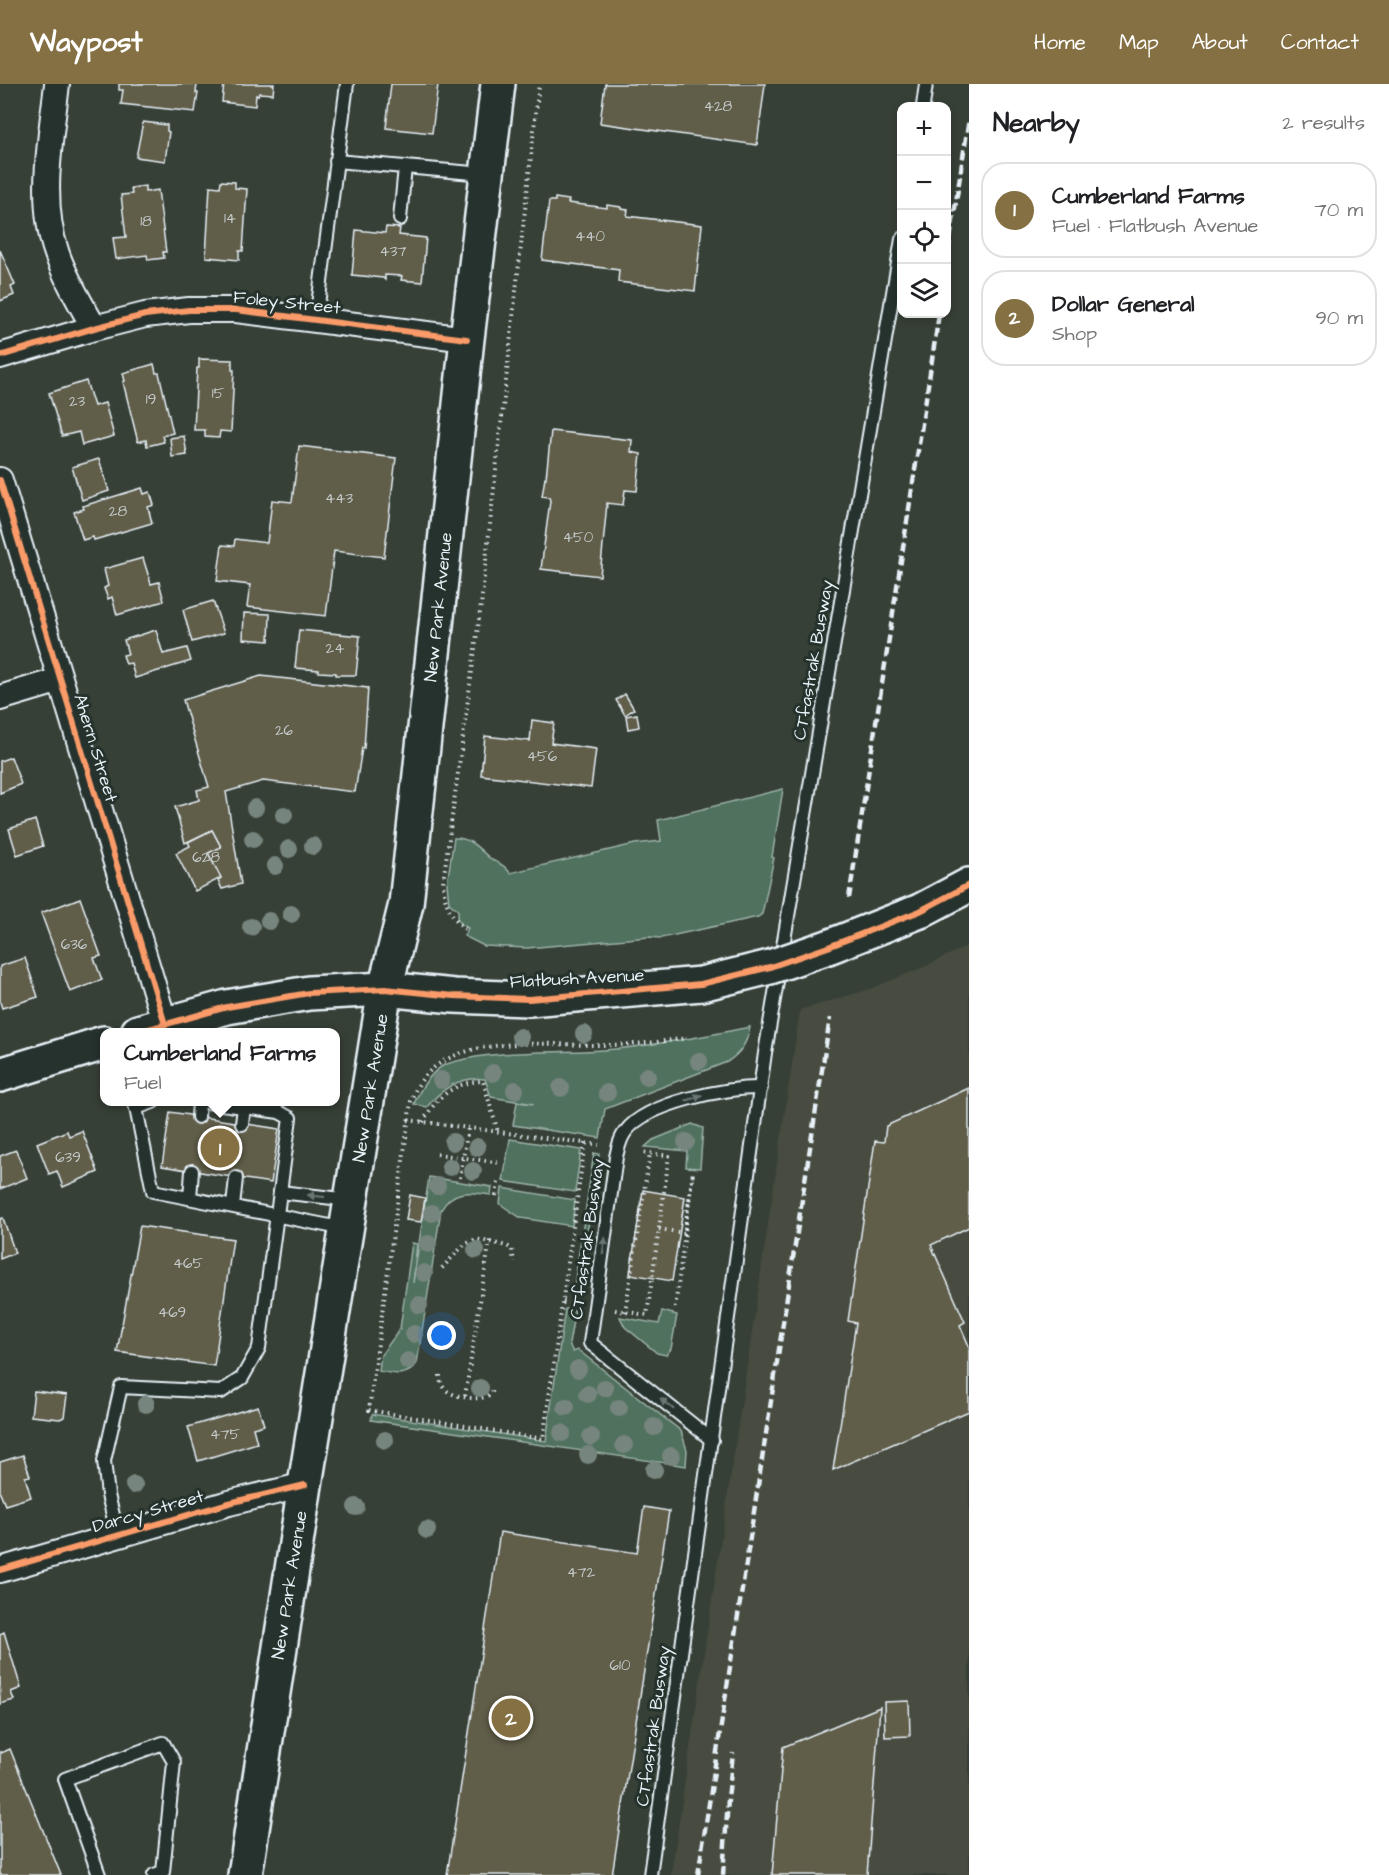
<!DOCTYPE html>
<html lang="en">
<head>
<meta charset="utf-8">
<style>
  body { margin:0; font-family:"Architects Daughter",sans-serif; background:#f6f6f6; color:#202124 }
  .controls { position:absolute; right:18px; top:18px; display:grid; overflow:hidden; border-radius:12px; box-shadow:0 3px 9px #0003 }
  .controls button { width:54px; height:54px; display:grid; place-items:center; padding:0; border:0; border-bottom:2px solid #e0e0e0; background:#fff; color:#202124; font:30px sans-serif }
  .you { position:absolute; left:442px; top:1252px; width:21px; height:21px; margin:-15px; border:4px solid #fff; border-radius:50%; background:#1a73e8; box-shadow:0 0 0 9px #1a73e833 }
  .badge { display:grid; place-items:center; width:39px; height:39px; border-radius:50%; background:#847042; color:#fff; font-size:20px; font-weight:700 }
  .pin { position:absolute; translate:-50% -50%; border:3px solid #fff; box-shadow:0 2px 6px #0006 }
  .popup { position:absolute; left:100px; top:944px; width:240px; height:78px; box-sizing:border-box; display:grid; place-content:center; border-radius:12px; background:#fff; filter:drop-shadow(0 2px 4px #0005); font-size:20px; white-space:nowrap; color:#757577 }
  .popup b { font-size:22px; color:#202124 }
  .popup::after { content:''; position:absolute; left:50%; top:100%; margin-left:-12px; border:12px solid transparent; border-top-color:#fff }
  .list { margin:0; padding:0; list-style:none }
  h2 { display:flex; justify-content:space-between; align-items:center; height:78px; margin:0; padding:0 24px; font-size:26px }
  h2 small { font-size:20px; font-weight:400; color:#757577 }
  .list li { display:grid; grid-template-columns:39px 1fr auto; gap:18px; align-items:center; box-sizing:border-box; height:96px; margin:0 12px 12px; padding:0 12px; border:2px solid #e0e0e0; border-radius:24px }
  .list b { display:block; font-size:22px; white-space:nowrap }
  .list p { margin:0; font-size:20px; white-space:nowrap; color:#757577 }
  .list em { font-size:20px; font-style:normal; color:#757577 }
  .icon { flex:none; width:33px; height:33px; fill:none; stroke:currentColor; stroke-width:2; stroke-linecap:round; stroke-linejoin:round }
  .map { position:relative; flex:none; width:969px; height:1791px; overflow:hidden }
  header { display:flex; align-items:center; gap:36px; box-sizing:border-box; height:84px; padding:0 30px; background:#847042; color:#fff }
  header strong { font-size:28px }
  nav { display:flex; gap:33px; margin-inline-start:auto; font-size:21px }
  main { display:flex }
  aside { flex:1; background:#fff }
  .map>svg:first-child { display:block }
  .built { fill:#464c40 }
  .green { fill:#4f715d; stroke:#9cb1aa; stroke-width:1.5 }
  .building { fill:#605d4a; stroke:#e8f1f8; stroke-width:1.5 }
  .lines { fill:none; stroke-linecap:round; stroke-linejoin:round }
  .lane-casing { stroke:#e8f1f8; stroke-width:16 }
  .street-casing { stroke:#e8f1f8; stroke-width:28 }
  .secondary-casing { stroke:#e8f1f8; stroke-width:38 }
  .path { stroke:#e8f1f8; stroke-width:4; stroke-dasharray:1.5 4.5; stroke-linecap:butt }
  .lane { stroke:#26332d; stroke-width:12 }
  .street { stroke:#26332d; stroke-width:24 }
  .secondary { stroke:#26332d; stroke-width:33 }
  .rail { stroke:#e8f1f8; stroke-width:4.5; stroke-dasharray:9 4.5; stroke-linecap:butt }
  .secondary-bridge-casing { stroke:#e8f1f8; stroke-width:38; stroke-linecap:butt }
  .secondary-bridge { stroke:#26332d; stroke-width:33 }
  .cycleway-casing { stroke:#26332d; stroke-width:10 }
  .cycleway { stroke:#fa9b69; stroke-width:6 }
  .tree { fill:#77857f }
  .oneway { fill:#6a7674 }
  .labels { text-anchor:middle; stroke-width:6; stroke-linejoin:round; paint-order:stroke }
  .number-label { font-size:15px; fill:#c6cccc }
  .street-label { font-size:18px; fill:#e8f1f8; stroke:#26332d }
</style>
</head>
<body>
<header>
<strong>Waypost</strong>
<nav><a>Home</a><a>Map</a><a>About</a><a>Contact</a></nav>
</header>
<main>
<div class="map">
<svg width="969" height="1791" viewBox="0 0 969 1791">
  <rect width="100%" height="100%" fill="#374036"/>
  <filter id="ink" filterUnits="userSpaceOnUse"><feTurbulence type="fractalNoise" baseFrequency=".0167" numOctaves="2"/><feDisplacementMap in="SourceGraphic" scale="12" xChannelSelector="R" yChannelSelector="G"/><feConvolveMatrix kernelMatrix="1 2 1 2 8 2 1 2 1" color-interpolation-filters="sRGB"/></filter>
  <g filter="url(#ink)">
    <path class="built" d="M969,861V1791H671L800,926L870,905L926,882Z"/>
    <g class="green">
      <path d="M783,705L772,773L774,774L762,830L758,833L661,854L649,853L527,864L484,862L464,852L468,844L462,841L457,834C461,824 455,825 449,819L447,800L454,754C471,753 479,766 491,775C500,781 503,779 510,789L635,760L661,757L658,736Z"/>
      <path d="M750,943C747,959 741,969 727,978L605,1025L600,1054L513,1041L517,1018L534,1020L491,1013L485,995C460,992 442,1004 427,1023L414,1020C420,1005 429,990 444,981C454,977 465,975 476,973C518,966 561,969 604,966C653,962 701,953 750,943Z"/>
      <path d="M692,1040L703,1044L700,1084L686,1083L687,1067L645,1063L653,1056Z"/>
      <path d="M510,1055L581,1066L575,1108L503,1097Z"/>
      <path d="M594,1069L599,1070L578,1210L573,1209Z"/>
      <path d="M429,1093L492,1103L491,1111C470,1108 453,1104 441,1126L417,1279C408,1294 393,1290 379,1287L381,1271L400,1245L412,1159L417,1160L413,1199Z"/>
      <path d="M502,1104L575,1116L572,1142L521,1134L500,1120Z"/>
      <path d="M565,1225L575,1226L569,1260L573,1268L578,1266L681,1347L687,1366L686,1382L371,1336L372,1330L546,1357Z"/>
      <path d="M662,1227L677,1231L671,1265L666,1271L657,1269L625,1243L620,1233L659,1240Z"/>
    </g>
    <g class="building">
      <path d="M119,0H197L196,9H198L195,28L121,20L123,6H119Z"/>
      <path d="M224,0H274L273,10L259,9L258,12L256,11L255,22L222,18Z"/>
      <path d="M391,0H438L432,49L386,44Z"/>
      <path d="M605,0H765L757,61L600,39Z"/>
      <path d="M143,38L167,41V47L169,48L165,77L136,73Z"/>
      <path d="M221,97L235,98V104L247,105L243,167H239V176L206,173L210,102L220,103Z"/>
      <path d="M145,102V108L158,106L166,168H163L164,174L148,176L147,171L116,175L113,154L126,153L121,111L132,110L131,104Z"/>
      <path d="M555,114L569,116L568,119L607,124V121L621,123V125L628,126L627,132L702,141L695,207L618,198L619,186L542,176L549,117H555Z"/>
      <path d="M386,143L400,144L399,151L426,154L422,198L401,196L402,192L385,191V196L383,194L352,191L356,146L385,149Z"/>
      <path d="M0,166L15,201L11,203L14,211L0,217Z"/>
      <path d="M199,275L232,276V286H234L231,348L220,347L219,354L205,353V346H194L197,284H199Z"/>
      <path d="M154,280L156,289H159L173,349L162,352L164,358L147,362L146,356L138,358L123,298L125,297L123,289Z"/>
      <path d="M86,297L94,322L105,319L114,352L82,361L79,348L62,352L49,309Z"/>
      <path d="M551,347L632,356L631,368L641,370L637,407L625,406L623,421L607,419L600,492L541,485L550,417L549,413L542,412L545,394H546Z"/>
      <path d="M184,352L187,371L172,373L170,354Z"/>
      <path d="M299,362L396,374L384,473L334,467L326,532L247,523L250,501L217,497L222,461L234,462L235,455L267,459L272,416L292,418Z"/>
      <path d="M99,375L109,407L82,416L72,383Z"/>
      <path d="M142,404L144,410L150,408L154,421L148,423L152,439L94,456L93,453L83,456L74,428L84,425L83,422Z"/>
      <path d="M143,474L151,500L159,498L164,517L117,531L112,513L108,515L104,504L108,502L104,485Z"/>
      <path d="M213,517L224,549L192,558L183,526Z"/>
      <path d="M244,529L270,530L269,557L243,555Z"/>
      <path d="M156,546L163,570L187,564L191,577L135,594L131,579L126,580L123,571L128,570L124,556Z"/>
      <path d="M299,546L360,552L356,591H336V589L319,588V586L295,584Z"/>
      <path d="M261,592L368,604L364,664H362L355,708L263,697L226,708L241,800L222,805L218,796L221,794L208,769L221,763L212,746L185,759L175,723L199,716L197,706L209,703L183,616Z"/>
      <path d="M625,610L634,625L625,631L616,616Z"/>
      <path d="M637,630L639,643L628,645L626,632Z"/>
      <path d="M532,636L554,639L551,659L596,665L591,704L481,691L485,652L530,657Z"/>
      <path d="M11,673L21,700L0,709V677Z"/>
      <path d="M35,736L43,762L17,771L9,745Z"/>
      <path d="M212,746L221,763L208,769L221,794L195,807L176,769L190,762L188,758Z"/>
      <path d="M80,814L101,872L94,874L102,896L70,908L41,829Z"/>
      <path d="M25,874L38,913L2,924L0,918V882Z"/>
      <path d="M969,1004V1143L931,1161L965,1238L960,1241L969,1262V1327L833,1386L856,1239L848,1237L875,1057L884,1058L886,1042Z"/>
      <path d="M170,1028L279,1045L271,1099L162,1082Z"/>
      <path d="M67,1047L69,1052L82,1047L98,1088L63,1103L57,1087L49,1090L37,1059Z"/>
      <path d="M16,1066L27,1094L0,1105V1072Z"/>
      <path d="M643,1106L685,1113L672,1197L630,1190Z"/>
      <path d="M410,1111L425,1114L421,1138L406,1136Z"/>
      <path d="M3,1134L15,1169L0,1175V1135Z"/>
      <path d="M140,1142L233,1155L214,1282L117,1268Z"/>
      <path d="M34,1307L67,1311L64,1333L60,1335L31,1332Z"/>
      <path d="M258,1322L264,1341L253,1344L257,1359L198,1377L188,1343Z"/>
      <path d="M23,1371L30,1392L25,1393L31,1413L5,1421L0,1409V1378Z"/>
      <path d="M644,1423L669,1427L612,1791H447L500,1448L637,1469Z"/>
      <path d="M4,1548L21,1604L11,1608L14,1616L0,1620V1550Z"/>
      <path d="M909,1617L910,1652L885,1653L884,1618Z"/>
      <path d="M880,1623L867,1791H772L783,1663Z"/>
      <path d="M10,1665L61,1791H0V1667L1,1669Z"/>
    </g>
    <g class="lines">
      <defs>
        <g id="lane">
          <path d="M923,22L926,0"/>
          <path d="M336,77L484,90"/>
          <path d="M400,135L405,83"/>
          <path d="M316,236L347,0"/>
          <path d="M134,1018L136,1024L153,1018"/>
          <path d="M136,1024L153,1107L345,1145"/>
          <path d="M198,1033L199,1018"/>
          <path d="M242,1040L244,1023"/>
          <path d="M280,1108L350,1116"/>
          <path d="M190,1114L192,1087"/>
          <path d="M233,1122L236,1094"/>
          <path d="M712,1356L590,1259L616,1073C618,1064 620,1054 626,1047C647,1019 727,1003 761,1004"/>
          <path d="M118,1451L108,1411L104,1377L121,1303L221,1308L242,1294L259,1264L290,1034L279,1028L207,1018"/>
          <path d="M99,1791L65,1695L163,1659L174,1678L163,1788L154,1791"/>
          <path d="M650,1791L765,969L902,155"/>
        </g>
        <g id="street">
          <path d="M57,0C51,53 38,118 57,170C66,196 81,220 94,244"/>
          <path d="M0,272L94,244L145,231L189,226H236L467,255"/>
          <path d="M0,396L165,940"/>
          <path d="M0,614L60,596"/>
          <path d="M0,1486L229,1419L305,1401"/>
        </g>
        <g id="secondary">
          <path d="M920,827L969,801"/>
          <path d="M138,948L227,923L309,909L385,905L454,912L529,915L701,900"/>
          <path d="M0,991L104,959"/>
          <path d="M245,1791L305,1401L385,905L406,820L467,255L498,0"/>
        </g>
      </defs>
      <use href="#lane" class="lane-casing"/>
      <use href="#street" class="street-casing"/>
      <use href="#secondary" class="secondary-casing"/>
      <g class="path">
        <path d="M465,845C450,832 444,818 443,798L481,521L539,0"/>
        <path d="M408,1036L599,1061"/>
        <path d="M423,1038C436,1013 454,998 483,997L498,1048"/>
        <path d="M585,1059L543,1355L369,1326L411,1017C434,944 545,962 604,961C632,961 660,958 687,954"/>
        <path d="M437,1070L501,1079"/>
        <path d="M460,1094L468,1044"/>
        <path d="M496,1112L498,1098"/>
        <path d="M659,1145L684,1149L693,1088L675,1224"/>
        <path d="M442,1184L465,1160L476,1155L507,1162L512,1165L514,1178"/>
        <path d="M563,1218L577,1220"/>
        <path d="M615,1226L647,1231L669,1072L642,1068"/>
        <path d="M625,1228L650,1069"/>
        <path d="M440,1291C440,1297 441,1301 445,1305C452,1313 478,1317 487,1312C491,1310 492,1308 494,1305"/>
        <path d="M465,1312L490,1155"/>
      </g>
      <use href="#lane" class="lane"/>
      <use href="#street" class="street"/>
      <use href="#secondary" class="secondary"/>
      <g class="rail">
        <path d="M946,181L969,35"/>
        <path d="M849,814L939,230"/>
        <path d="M698,1791L830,934"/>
        <path d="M723,1791L728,1715L733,1669"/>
      </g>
      <defs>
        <path id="secondary-bridge" d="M701,900L770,883L828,863L920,827"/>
      </defs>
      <use href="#secondary-bridge" class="secondary-bridge-casing"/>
      <use href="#secondary-bridge" class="secondary-bridge"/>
      <defs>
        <g id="cycleway">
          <path d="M0,272L94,244L145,231L189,226H236L467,255"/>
          <path d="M0,396L165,940"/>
          <path d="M138,948L227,923L309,909L385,905L454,912L529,915L701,900L770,883L828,863L920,827L969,801"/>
          <path d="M0,1486L229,1419L305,1401"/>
        </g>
      </defs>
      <use href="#cycleway" class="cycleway-casing"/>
      <use href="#cycleway" class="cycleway"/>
    </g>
    <g class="tree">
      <circle cx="255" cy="724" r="9"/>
      <circle cx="284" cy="731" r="9"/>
      <circle cx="253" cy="755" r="9"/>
      <circle cx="313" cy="762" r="9"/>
      <circle cx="289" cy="765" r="9"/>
      <circle cx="275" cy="782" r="9"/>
      <circle cx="291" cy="830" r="9"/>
      <circle cx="269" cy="837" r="9"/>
      <circle cx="251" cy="843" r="9"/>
      <circle cx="584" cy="950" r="9"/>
      <circle cx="520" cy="953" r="9"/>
      <circle cx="699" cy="977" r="9"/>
      <circle cx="493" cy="989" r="9"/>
      <circle cx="647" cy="992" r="9"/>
      <circle cx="441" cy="996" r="9"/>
      <circle cx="561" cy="1004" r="9"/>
      <circle cx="515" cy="1006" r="9"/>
      <circle cx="607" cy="1009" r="9"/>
      <circle cx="453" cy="1058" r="9"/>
      <circle cx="686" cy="1058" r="9"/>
      <circle cx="477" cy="1063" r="9"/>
      <circle cx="450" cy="1083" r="9"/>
      <circle cx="473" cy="1087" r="9"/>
      <circle cx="437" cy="1102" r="9"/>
      <circle cx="432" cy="1129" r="9"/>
      <circle cx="428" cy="1160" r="9"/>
      <circle cx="476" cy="1166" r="9"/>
      <circle cx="424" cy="1189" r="9"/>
      <circle cx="419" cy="1221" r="9"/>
      <circle cx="414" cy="1250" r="9"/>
      <circle cx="408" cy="1277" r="9"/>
      <circle cx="578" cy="1285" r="9"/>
      <circle cx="480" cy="1304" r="9"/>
      <circle cx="605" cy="1304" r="9"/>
      <circle cx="588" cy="1310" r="9"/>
      <circle cx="146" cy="1320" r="9"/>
      <circle cx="566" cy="1323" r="9"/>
      <circle cx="619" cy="1324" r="9"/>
      <circle cx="654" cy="1343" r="9"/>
      <circle cx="562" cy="1349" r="9"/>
      <circle cx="591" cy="1353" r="9"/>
      <circle cx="385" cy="1356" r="9"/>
      <circle cx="624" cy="1361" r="9"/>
      <circle cx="588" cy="1371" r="9"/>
      <circle cx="671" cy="1372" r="9"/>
      <circle cx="654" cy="1386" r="9"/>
      <circle cx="134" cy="1401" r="9"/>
      <circle cx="356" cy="1423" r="9"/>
      <circle cx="427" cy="1446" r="9"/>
    </g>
    <defs><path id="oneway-solid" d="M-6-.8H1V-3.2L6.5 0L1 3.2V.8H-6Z" transform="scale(1.5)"/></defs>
    <g class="oneway">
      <use href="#oneway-solid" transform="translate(694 1014) rotate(-19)"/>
      <use href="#oneway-solid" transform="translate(316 1112) rotate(-173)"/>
      <use href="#oneway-solid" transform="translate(604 1162) rotate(-82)"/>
      <use href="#oneway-solid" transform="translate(667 1320) rotate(-141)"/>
    </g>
  </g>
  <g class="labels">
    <g class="number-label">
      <text x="718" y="27">428</text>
      <text x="230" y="139">14</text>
      <text x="146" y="142">18</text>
      <text x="590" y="157">440</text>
      <text x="393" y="172">437</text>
      <text x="218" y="314">15</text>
      <text x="151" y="320">19</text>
      <text x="77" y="322">23</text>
      <text x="339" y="419">443</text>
      <text x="118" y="432">28</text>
      <text x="578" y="458">450</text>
      <text x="335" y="569">24</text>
      <text x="284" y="651">26</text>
      <text x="542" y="677">456</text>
      <text x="206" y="778">628</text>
      <text x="74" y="865">636</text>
      <text x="68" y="1078">639</text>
      <text x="188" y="1184">465</text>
      <text x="172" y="1233">469</text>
      <text x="225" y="1355">475</text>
      <text x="581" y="1493">472</text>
      <text x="620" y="1586">610</text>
    </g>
    <g class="street-label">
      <text transform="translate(287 218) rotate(6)" y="6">Foley Street</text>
      <text transform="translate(438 523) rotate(-84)" y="6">New Park Avenue</text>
      <text transform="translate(813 576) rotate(-80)" y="6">CTfastrak Busway</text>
      <text transform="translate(96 664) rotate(73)" y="6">Ahern Street</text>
      <text transform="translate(577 894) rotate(-3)" y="6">Flatbush Avenue</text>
      <text transform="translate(370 1004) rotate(-81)" y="6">New Park Avenue</text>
      <text transform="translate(587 1155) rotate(-82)" y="6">CTfastrak Busway</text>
      <text transform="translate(148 1427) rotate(-16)" y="6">Darcy Street</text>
      <text transform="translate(289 1501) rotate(-81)" y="6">New Park Avenue</text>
      <text transform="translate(653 1642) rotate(-82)" y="6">CTfastrak Busway</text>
    </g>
  </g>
</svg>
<div class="controls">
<button>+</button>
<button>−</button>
<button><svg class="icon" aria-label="locate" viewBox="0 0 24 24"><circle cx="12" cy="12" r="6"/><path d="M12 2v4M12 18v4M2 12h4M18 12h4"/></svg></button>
<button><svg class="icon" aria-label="layers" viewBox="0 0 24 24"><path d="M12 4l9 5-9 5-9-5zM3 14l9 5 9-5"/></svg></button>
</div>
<div class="you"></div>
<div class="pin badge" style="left:220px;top:1064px">1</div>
<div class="popup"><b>Cumberland Farms</b>Fuel</div>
<div class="pin badge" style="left:511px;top:1634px">2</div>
</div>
<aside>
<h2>Nearby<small>2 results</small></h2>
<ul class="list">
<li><span class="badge">1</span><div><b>Cumberland Farms</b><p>Fuel · Flatbush Avenue</p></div><em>70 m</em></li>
<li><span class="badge">2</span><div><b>Dollar General</b><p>Shop</p></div><em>90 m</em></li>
</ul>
</aside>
</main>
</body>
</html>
